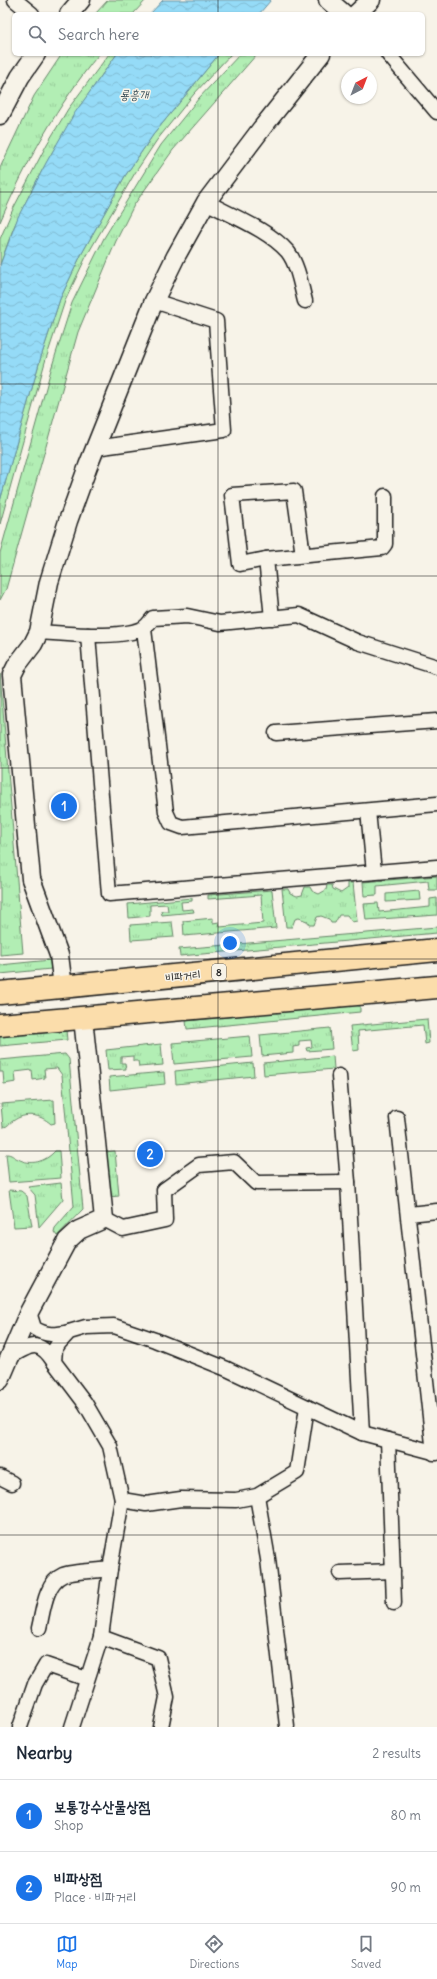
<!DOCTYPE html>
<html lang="en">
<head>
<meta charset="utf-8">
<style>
  body { margin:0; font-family:Delius,"Poor Story",sans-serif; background:#f2f2f3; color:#1f2937 }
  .compass { position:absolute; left:341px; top:68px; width:36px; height:36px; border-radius:50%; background:#fff; box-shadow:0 1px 3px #0004; rotate:42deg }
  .you { position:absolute; left:230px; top:943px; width:14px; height:14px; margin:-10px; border:3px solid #fff; border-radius:50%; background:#1a73e8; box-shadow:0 0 0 6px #1a73e833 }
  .badge { display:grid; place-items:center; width:26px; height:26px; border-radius:50%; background:#1a73e8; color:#fff; font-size:13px; font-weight:700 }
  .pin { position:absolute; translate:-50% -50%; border:2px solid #fff; box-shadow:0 1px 4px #0006 }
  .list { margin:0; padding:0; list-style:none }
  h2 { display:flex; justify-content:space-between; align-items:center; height:52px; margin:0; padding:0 16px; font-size:17px }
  h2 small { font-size:13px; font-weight:400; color:#747a83 }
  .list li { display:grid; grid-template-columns:26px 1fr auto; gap:12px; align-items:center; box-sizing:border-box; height:72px; padding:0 16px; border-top:1px solid #e0e1e3 }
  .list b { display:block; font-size:15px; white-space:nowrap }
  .list p { margin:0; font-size:13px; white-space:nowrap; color:#747a83 }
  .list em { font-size:13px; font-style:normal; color:#747a83 }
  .icon { flex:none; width:22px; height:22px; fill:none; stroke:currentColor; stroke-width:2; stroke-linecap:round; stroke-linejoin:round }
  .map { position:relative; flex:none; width:437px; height:1727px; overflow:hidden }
  .search { position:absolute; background:#fff; box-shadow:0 1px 3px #0004; left:12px; right:12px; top:12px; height:44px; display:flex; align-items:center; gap:10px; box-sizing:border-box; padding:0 14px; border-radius:6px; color:#747a83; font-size:15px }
  .sheet { height:196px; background:#fff }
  nav { display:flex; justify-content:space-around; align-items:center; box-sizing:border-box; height:56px; border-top:1px solid #e0e1e3; background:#fff; font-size:11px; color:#747a83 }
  nav a { display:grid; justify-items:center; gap:2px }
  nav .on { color:#1a73e8 }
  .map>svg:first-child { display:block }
  .grass { fill:url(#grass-tufts); stroke:#678568 }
  .water { fill:url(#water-waves); stroke:#658f9f }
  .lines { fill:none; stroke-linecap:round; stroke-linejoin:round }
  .minor-casing { stroke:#1c1c1c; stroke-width:17 }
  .tertiary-casing { stroke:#1c1c1c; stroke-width:21 }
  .primary-casing { stroke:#1c1c1c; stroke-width:25 }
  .minor { stroke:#f7f3e8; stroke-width:14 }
  .tertiary { stroke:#f7f3e8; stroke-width:18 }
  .primary { stroke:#fbddab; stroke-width:22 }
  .grid { fill:none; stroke:#1c1c1c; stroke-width:1; stroke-opacity:0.55 }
  .labels { text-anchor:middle; stroke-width:3; stroke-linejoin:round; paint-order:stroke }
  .shield { fill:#f7f3e8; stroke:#5e5c59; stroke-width:1 }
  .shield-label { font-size:10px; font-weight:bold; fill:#1c1c1c }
  .street-label { font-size:11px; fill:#1c1c1c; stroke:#f7f3e8 }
  .water-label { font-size:12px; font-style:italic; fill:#40555e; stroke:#f7f3e8 }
</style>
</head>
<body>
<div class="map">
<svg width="437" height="1727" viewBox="0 0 437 1727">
  <defs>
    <pattern id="grass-tufts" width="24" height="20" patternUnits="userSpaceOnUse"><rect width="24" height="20" fill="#b2eeb4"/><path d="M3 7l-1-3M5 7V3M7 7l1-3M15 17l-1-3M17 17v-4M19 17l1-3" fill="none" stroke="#98cc9a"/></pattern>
    <pattern id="water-waves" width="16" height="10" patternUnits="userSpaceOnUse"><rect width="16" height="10" fill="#95dbf7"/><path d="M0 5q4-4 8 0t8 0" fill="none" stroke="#80bbd3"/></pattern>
  </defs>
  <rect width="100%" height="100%" fill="#f7f3e8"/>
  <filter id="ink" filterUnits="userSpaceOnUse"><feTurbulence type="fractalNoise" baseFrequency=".025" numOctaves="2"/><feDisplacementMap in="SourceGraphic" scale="8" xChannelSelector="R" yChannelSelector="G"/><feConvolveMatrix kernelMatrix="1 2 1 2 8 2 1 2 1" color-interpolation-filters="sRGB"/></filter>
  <g filter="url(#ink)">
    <g class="grass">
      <path d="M108,0H146L133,14H95Z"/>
      <path d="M62,54H99C58,104 26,163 0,222V168L34,96Z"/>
      <path d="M109,54H117C79,105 46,159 19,216C11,232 6,249 0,265V239L13,209L47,144L68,109Z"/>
      <path d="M219,54H231L194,94L157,140L135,173L86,257L65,301L45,362L0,524V501L40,360L60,299L81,255L125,176L153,135Z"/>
      <path d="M240,54H257L173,150L134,205L116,241L78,332L6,589L0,600V553L52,366L72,303L104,238L161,145L199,98Z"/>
      <path d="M0,674L23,953L0,955Z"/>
      <path d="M437,876V890H429L428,881L377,886V895L364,896L363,882Z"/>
      <path d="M348,883H353L357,921L352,922L347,915H339L335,923H331L329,919L321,916L317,917L314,925H309L307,921L299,918L295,919L292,927H286L282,889H288L290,893L297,896L302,895L305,887H310L312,891L319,894L326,890L327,885H332L333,889L341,893L348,888Z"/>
      <path d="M272,890L276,928L184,936L183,921L213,918V923L219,922L220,927L263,923L261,895L208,899V895Z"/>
      <path d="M419,891L420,900L386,902V894Z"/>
      <path d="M192,898V901L181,902L182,910L193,909L194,912L162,915L161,911H168L167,904L150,905V916L129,918L128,904Z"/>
      <path d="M437,898V915L366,920L364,904L378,903L379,912L430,907V899Z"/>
      <path d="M172,922L174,937L131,940L130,925Z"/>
      <path d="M437,927V933L180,956L179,949Z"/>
      <path d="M50,960L51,969L0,974V965Z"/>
      <path d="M360,1004V1012L187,1029L186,1021Z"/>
      <path d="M427,1019L429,1043L425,1044L423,1025L358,1031L359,1050L353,1051L350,1026Z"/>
      <path d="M330,1028L332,1049L307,1051L306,1048L312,1047L311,1040L299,1041V1046L293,1047V1053L262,1056L260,1035Z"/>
      <path d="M66,1030L67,1040L0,1046V1036Z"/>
      <path d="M250,1036L252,1057L174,1064L172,1043Z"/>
      <path d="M161,1044L163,1065L139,1067L138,1061H133V1056L121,1057V1063H125L126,1069L108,1070L106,1050Z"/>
      <path d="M65,1054L69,1059L83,1209L57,1236L54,1232L55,1228L74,1206L62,1075L57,1068L44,1069L45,1078L33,1080L32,1070L15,1072L16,1082L4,1084L3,1072H0V1060Z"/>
      <path d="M333,1056L334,1069L264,1075L263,1063Z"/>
      <path d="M253,1063L254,1076L176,1084L175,1071Z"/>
      <path d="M164,1072L165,1084L110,1090L109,1077Z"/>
      <path d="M54,1100L55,1123L51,1124C40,1114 25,1112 13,1121C9,1123 8,1127 3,1127L1,1104Z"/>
      <path d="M55,1151H59L61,1178L9,1182L6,1154C12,1154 13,1157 18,1159C31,1166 45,1162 55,1151Z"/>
      <path d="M115,1151L119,1196L109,1197L104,1152Z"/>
      <path d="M61,1183L63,1199L39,1227L35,1195L28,1187Z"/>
      <path d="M9,1190L21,1191L27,1196L32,1226L14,1227Z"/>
    </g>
    <g class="water">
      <path d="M163,0H271L259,14H150Z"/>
      <path d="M117,54H219L153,135L125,176L81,255L60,299L40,360L0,501V265L18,217L46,163L74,114Z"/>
    </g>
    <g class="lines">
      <defs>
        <g id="minor">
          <path d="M15,0L32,14"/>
          <path d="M388,54L437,112"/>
          <path d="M206,202C232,216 269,230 288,252C298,265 301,286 305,301"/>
          <path d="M95,448L224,430L216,321L154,301"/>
          <path d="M266,559L240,564L232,495L294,491L303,555"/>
          <path d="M272,618L266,559L382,548L385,544V496"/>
          <path d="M144,629L166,812L171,823L182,827L437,804"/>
          <path d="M39,632C66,634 118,639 142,629C146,627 150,622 153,618L187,616L220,623L299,615L358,642L437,667"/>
          <path d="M88,635L109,894L437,867"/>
          <path d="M276,733L437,721"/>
          <path d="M368,811L374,872"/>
          <path d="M339,1076L348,1182L362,1433"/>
          <path d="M397,1118L434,1453"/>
          <path d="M409,1214L437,1211"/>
          <path d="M104,1219L123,1229L165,1220L164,1190L199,1165L234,1162L256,1183L348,1182"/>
          <path d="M29,1312L34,1328C46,1336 55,1335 69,1332"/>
          <path d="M10,1357C31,1344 39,1339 54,1362"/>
          <path d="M388,1440L394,1603"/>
          <path d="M0,1477L12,1483"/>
          <path d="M257,1496L268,1559L287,1726"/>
          <path d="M122,1500L146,1504L181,1499L236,1500L257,1496L297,1472L307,1407"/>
          <path d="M340,1573L393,1571"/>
          <path d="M39,1628C43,1612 45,1583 63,1575C72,1571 98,1571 110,1569L122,1500L110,1446L85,1403L54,1362L55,1349L59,1343L69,1332L86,1327L114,1326L155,1340L227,1369L362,1433L437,1453"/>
          <path d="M101,1637L158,1658L167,1697L161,1727"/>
          <path d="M20,1727L35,1684L46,1665L87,1679"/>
          <path d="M72,1727L101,1637L110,1569"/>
        </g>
        <g id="tertiary">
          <path d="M328,0L344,14"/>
          <path d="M69,14L81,0"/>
          <path d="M356,14L371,0"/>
          <path d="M0,115L20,77L36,54"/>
          <path d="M63,987L59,955L31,879L12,675L17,665L33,644L39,632L49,582L68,521L88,466L154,301L176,256L206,202L262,128L321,54"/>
          <path d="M0,1380L29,1312L67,1241L79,1230L104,1219L83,1018"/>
        </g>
        <g id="primary">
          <path d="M0,993L437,950"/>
          <path d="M0,1025L437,987"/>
        </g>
      </defs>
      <use href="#minor" class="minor-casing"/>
      <use href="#tertiary" class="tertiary-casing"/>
      <use href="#primary" class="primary-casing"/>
      <use href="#minor" class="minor"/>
      <use href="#tertiary" class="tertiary"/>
      <use href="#primary" class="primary"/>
    </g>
  </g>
  <path class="grid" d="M218,0V14M218,54V1727M0,192H437M0,384H437M0,576H437M0,768H437M0,959H437M0,1151H437M0,1343H437M0,1535H437"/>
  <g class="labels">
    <rect class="shield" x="212" y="964" width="14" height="16" rx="3"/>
    <g class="shield-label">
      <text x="219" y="976">8</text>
    </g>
    <g class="street-label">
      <text transform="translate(183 976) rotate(-6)" y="4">비파거리</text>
    </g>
    <g class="water-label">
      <text x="134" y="99">룡흥개</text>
    </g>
  </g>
</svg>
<svg class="compass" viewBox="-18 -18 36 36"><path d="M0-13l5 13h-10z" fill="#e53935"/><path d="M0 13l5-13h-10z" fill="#747a83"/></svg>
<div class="you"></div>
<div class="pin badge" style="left:64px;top:806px">1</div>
<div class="pin badge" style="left:150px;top:1154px">2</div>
<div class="search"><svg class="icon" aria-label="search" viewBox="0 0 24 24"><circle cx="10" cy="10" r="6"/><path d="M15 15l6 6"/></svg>Search here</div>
</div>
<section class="sheet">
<h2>Nearby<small>2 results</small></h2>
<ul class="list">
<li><span class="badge">1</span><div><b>보통강수산물상점</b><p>Shop</p></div><em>80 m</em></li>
<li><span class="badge">2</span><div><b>비파상점</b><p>Place · 비파거리</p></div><em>90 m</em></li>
</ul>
</section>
<nav>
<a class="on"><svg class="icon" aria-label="map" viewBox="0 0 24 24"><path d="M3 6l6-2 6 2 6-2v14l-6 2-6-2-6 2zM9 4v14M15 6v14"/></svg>Map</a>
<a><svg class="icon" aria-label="directions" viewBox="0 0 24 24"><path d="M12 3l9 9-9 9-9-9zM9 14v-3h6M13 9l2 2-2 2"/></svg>Directions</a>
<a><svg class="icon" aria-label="saved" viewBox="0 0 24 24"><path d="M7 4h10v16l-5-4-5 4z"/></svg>Saved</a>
</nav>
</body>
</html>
